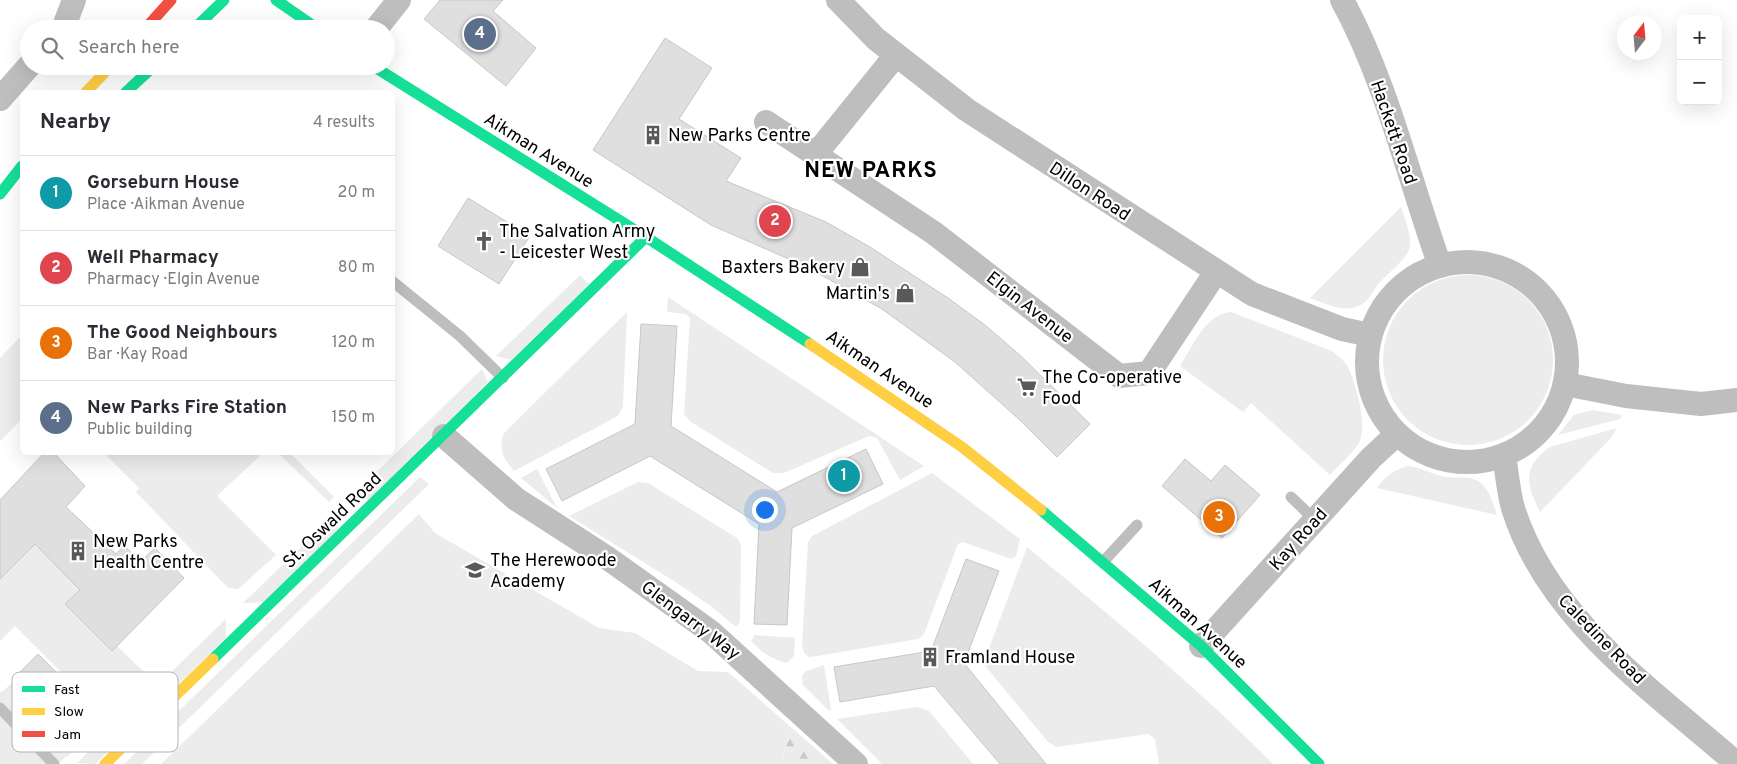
<!DOCTYPE html>
<html lang="en">
<head>
<meta charset="utf-8">
<style>
  body { margin:0; font-family:Overpass,sans-serif; background:#f7f7f7; color:#2b2b33 }
  .controls { position:absolute; right:15px; top:15px; display:grid; overflow:hidden; border-radius:8px; box-shadow:0 5px 20px #0002 }
  .controls button { width:45px; height:45px; display:grid; place-items:center; padding:0; border:0; border-bottom:1px solid #e1e1e2; background:#fff; color:#2b2b33; font:25px sans-serif }
  .compass { position:absolute; left:1617px; top:15px; width:45px; height:45px; border-radius:50%; background:#fff; box-shadow:0 5px 20px #0002; rotate:16deg }
  .you { position:absolute; left:764px; top:509px; width:18px; height:18px; margin:-12px; border:4px solid #fff; border-radius:50%; background:#1a73e8; box-shadow:0 0 0 8px #1a73e833 }
  .badge { display:grid; place-items:center; width:32px; height:32px; border-radius:50%; background:#7c3aed; color:#fff; font-size:16px; font-weight:700 }
  .pin { position:absolute; translate:-50% -50%; border:2px solid #fff; box-shadow:0 1px 5px #0006 }
  .list { margin:0; padding:0; list-style:none }
  h2 { display:flex; justify-content:space-between; align-items:center; height:65px; margin:0; padding:0 20px; font-size:21px }
  h2 small { font-size:16px; font-weight:400; color:#7c7c81 }
  .list li { display:grid; grid-template-columns:32px 1fr auto; gap:15px; align-items:center; box-sizing:border-box; height:75px; padding:0 20px; border-top:1px solid #e1e1e2 }
  .list b { display:block; font-size:19px; white-space:nowrap }
  .list p { margin:0; font-size:16px; white-space:nowrap; color:#7c7c81 }
  .list em { font-size:16px; font-style:normal; color:#7c7c81 }
  .icon { flex:none; width:28px; height:28px; fill:none; stroke:currentColor; stroke-width:2; stroke-linecap:round; stroke-linejoin:round }
  .map { position:relative; flex:none; width:1737px; height:764px; overflow:hidden }
  .search { position:absolute; background:#fff; box-shadow:0 5px 20px #0002; left:20px; top:20px; width:375px; height:55px; display:flex; align-items:center; gap:12px; box-sizing:border-box; padding:0 18px; border-radius:28px; color:#7c7c81; font-size:19px }
  .panel { position:absolute; background:#fff; box-shadow:0 5px 20px #0002; left:20px; top:90px; width:375px; height:365px; border-radius:8px }
  .map>svg:first-child { display:block }
  .green { fill:#ececec }
  .forest { fill:url(#forest-firs) }
  .building { fill:#dfdfdf; stroke:#c7c7c7 }
  .lines { fill:none; stroke-linecap:round; stroke-linejoin:round }
  .lane { stroke:#bebebe; stroke-width:11 }
  .street { stroke:#bebebe; stroke-width:24 }
  .fast { stroke:#16e098; stroke-width:11 }
  .slow { stroke:#ffcf43; stroke-width:11 }
  .jam { stroke:#f24e42; stroke-width:11 }
  .labels { text-anchor:middle; stroke-width:4.5; stroke-linejoin:round; paint-order:stroke }
  .street-label { font-size:18px; fill:#000; stroke:#fff }
  .poi-label { font-size:18px; fill:#000; stroke:#fff; text-anchor:start }
  .district-label { font-size:22px; font-weight:bold; letter-spacing:1px; fill:#000; stroke:#fff }
  .key { fill:#fff; stroke:#b2b2b2; stroke-width:1 }
  .key-label { font-size:14px; fill:#000 }
</style>
</head>
<body>
<div class="map">
<svg width="1737" height="764" viewBox="0 0 1737 764">
  <defs>
    <pattern id="forest-firs" width="22" height="20" patternUnits="userSpaceOnUse" patternTransform="scale(1.25)"><rect width="22" height="20" fill="#ececec"/><path d="M5 1l3.5 6h-7zM16 11l3.5 6h-7z" fill="#c9c9c9"/></pattern>
  </defs>
  <rect width="100%" height="100%" fill="#fff"/>
  <g class="green">
    <path d="M1401,207C1416,252 1415,248 1382,280C1376,285 1373,293 1368,299C1352,317 1329,305 1310,298Z"/>
    <circle cx="1468" cy="360" r="85"/>
    <path d="M580,275L589,284L511,360L496,356Z"/>
    <path d="M668,297L924,466L900,480L877,438L869,436L784,473H773L691,422L684,414L690,318L686,314L667,312Z"/>
    <path d="M627,312L623,407L618,416L514,471C503,458 498,449 504,433Z"/>
    <path d="M1231,312L1332,351C1338,356 1344,360 1348,367C1356,385 1368,425 1359,443C1352,454 1339,465 1330,475L1251,403L1243,412L1180,366C1193,346 1205,314 1231,312Z"/>
    <path d="M22,335V419L0,441V358Z"/>
    <path d="M482,369L488,382L368,500L354,494Z"/>
    <path d="M1593,410L1622,415L1620,419L1558,435L1574,415Z"/>
    <path d="M1617,428L1611,438L1540,512C1526,485 1522,466 1550,447Z"/>
    <path d="M104,453H263L217,496L276,555L238,589L228,588L136,492L139,488Z"/>
    <path d="M278,453H290L334,497L329,502Z"/>
    <path d="M1408,466C1422,467 1433,475 1446,477C1454,478 1462,477 1470,478C1488,482 1492,500 1497,515L1377,488C1386,476 1393,470 1408,466Z"/>
    <path d="M537,469L557,508L521,478Z"/>
    <path d="M932,473L1020,539L1016,556L1011,559L963,542L958,544L924,634L918,639L817,656L809,657L804,653L802,645L808,542L812,536Z"/>
    <path d="M420,477L429,484L142,764H124Z"/>
    <path d="M638,482L648,483L737,538L741,545L740,622L736,627L712,607L677,583L569,516Z"/>
    <path d="M419,514L435,533L599,628L635,633L698,671L728,672L792,728L782,757L790,764H161Z"/>
    <path d="M330,519L339,528L264,602L243,603Z"/>
    <path d="M35,544L94,576L66,604L112,650L117,646L148,676L67,757L66,756L58,764H0V691L2,692L14,681L36,703L64,675L15,626L0,641V564L8,571Z"/>
    <path d="M1027,547C1112,617 1196,686 1273,764H1159L1155,739L1149,734L1056,747L1048,742L986,667L985,659Z"/>
    <path d="M226,619V638L95,764L77,763Z"/>
    <path d="M755,635L795,638L794,656L787,663C772,660 761,652 751,641Z"/>
    <path d="M824,665L831,710L829,711L803,685L802,676L806,671Z"/>
    <path d="M917,707L929,711L973,764H882L837,719Z"/>
  </g>
  <path class="forest" d="M792,728L833,764H790L782,758Z"/>
  <g class="building">
    <path d="M440,0H503L493,11L536,48L506,86L424,19Z"/>
    <path d="M665,38L712,68L679,119L741,158L726,181L826,222L870,247L948,298L985,325L1022,357L1090,424L1057,457L1022,422L955,362L882,309L807,267L711,225L593,150Z"/>
    <path d="M468,198L530,236L499,284L438,246Z"/>
    <path d="M641,324L677,326L671,426L777,492L866,449L883,484L792,528L787,625L754,624L759,524L650,456L562,501L546,469L635,424Z"/>
    <path d="M45,452H53L85,486L66,507L116,554L124,545L140,562L155,548L184,578L112,651L65,604L80,590L35,544L0,579V500Z"/>
    <path d="M1185,459L1211,481L1225,465L1260,495L1222,538L1162,486Z"/>
    <path d="M966,559L999,571L964,663L1046,764H1000L934,686L840,702L834,667L931,651Z"/>
    <path d="M38,654L58,674L36,696L16,676Z"/>
  </g>
  <g class="lines">
    <g class="lane">
      <path d="M392,281L460,336L503,378"/>
      <path d="M1291,497L1315,520"/>
      <path d="M1103,562L1137,525"/>
      <path d="M0,708L54,764"/>
    </g>
    <g class="street">
      <path d="M838,0L876,39L967,110L1252,294L1342,329L1370,335"/>
      <path d="M1342,0C1386,80 1409,179 1440,266"/>
      <path d="M63,29L74,0"/>
      <path d="M376,29L399,0"/>
      <path d="M0,99L29,66"/>
      <path d="M766,122L934,233L1119,376L1149,373L1216,272"/>
      <path d="M815,155L896,55"/>
      <circle cx="1467" cy="362" r="100"/>
      <path d="M1565,384L1626,396L1701,404L1737,400"/>
      <path d="M444,436L516,499L606,557L711,632L856,764"/>
      <path d="M1504,455C1507,472 1508,491 1513,508C1548,620 1653,690 1737,764"/>
      <path d="M1201,646L1371,458L1397,434"/>
    </g>
    <g class="fast">
      <path d="M276,0L318,29"/>
      <path d="M194,29L224,0"/>
      <path d="M373,66L646,237L810,344"/>
      <path d="M126,92L154,66"/>
      <path d="M0,194L22,166"/>
      <path d="M1041,510L1201,646L1319,764"/>
      <path d="M213,659L646,237"/>
    </g>
    <g class="slow">
      <path d="M86,92L111,66"/>
      <path d="M810,344L962,447L1041,510"/>
      <path d="M105,764L213,659"/>
    </g>
    <path class="jam" d="M145,29L171,0"/>
  </g>
  <defs>
    <symbol id="building-bare" viewBox="-9 -9 18 18"><path d="M-4-6H4V6H1V3H-1V6H-4ZM-2.5-4.3h1.7v1.8h-1.7ZM.8-4.3h1.7v1.8H.8ZM-2.5-1h1.7V.8h-1.7ZM.8-1h1.7V.8H.8Z" fill="#595959" stroke="#fff" stroke-width="2.5" paint-order="stroke"/></symbol>
    <symbol id="church-bare" viewBox="-9 -9 18 18"><path d="M-1.2-6h2.4v3.5h3.3v2.4h-3.3V6h-2.4V-.1h-3.3v-2.4h3.3Z" fill="#595959" stroke="#fff" stroke-width="2.5" paint-order="stroke"/></symbol>
    <symbol id="shop-bare" viewBox="-9 -9 18 18"><path d="M-5-2.5h2.3a2.7 3.5 0 0 1 5.4 0H5L5.5 6h-11ZM-1.5-2.5h3a1.5 2.3 0 0 0-3 0Z" fill="#595959" stroke="#fff" stroke-width="2.5" paint-order="stroke"/></symbol>
    <symbol id="supermarket-bare" viewBox="-9 -9 18 18"><path d="M-6-5.5h2.5l.6 2H6L4.5 2H-2.5L-4.4-4H-6ZM-1.5 3.2a1.3 1.3 0 1 0 .1 0ZM3 3.2a1.3 1.3 0 1 0 .1 0Z" fill="#595959" stroke="#fff" stroke-width="2.5" paint-order="stroke"/></symbol>
    <symbol id="school-bare" viewBox="-9 -9 18 18"><path d="M0-5L7-2L0 1L-7-2ZM-4 1L0 2.5L4 1V4Q0 6-4 4Z" fill="#595959" stroke="#fff" stroke-width="2.5" paint-order="stroke"/></symbol>
  </defs>
  <g fill-rule="evenodd">
    <use href="#building-bare" x="639" y="121" width="28" height="28"/>
    <use href="#church-bare" x="470" y="227" width="28" height="28"/>
    <use href="#shop-bare" x="846" y="253" width="28" height="28"/>
    <use href="#shop-bare" x="891" y="279" width="28" height="28"/>
    <use href="#supermarket-bare" x="1013" y="373" width="28" height="28"/>
    <use href="#building-bare" x="64" y="537" width="28" height="28"/>
    <use href="#school-bare" x="461" y="556" width="28" height="28"/>
    <use href="#building-bare" x="916" y="643" width="28" height="28"/>
  </g>
  <g class="labels">
    <g class="street-label">
      <text transform="translate(1394 132) rotate(71)" y="6">Hackett Road</text>
      <text transform="translate(539 150) rotate(32)" y="6">Aikman Avenue</text>
      <text transform="translate(1090 191) rotate(33)" y="6">Dillon Road</text>
      <text transform="translate(1030 307) rotate(38)" y="6">Elgin Avenue</text>
      <text transform="translate(880 369) rotate(34)" y="6">Aikman Avenue</text>
      <text transform="translate(332 520) rotate(-44)" y="6">St. Oswald Road</text>
      <text transform="translate(1298 539) rotate(-48)" y="6">Kay Road</text>
      <text transform="translate(691 620) rotate(37)" y="6">Glengarry Way</text>
      <text transform="translate(1198 623) rotate(42)" y="6">Aikman Avenue</text>
      <text transform="translate(1602 639) rotate(46)" y="6">Caledine Road</text>
    </g>
    <g class="poi-label">
      <text x="668" y="141">New Parks Centre</text>
      <text x="499" y="237">The Salvation Army<tspan x="499" dy="21">- Leicester West</tspan></text>
      <text x="845" y="273" text-anchor="end">Baxters Bakery</text>
      <text x="890" y="299" text-anchor="end">Martin's</text>
      <text x="1042" y="383">The Co-operative<tspan x="1042" dy="21">Food</tspan></text>
      <text x="93" y="547">New Parks<tspan x="93" dy="21">Health Centre</tspan></text>
      <text x="490" y="566">The Herewoode<tspan x="490" dy="21">Academy</tspan></text>
      <text x="945" y="663">Framland House</text>
    </g>
    <g class="district-label">
      <text x="871" y="177">NEW PARKS</text>
    </g>
  </g>
  <rect x="12" y="672" width="166" height="80" rx="8" class="key"/>
  <rect x="22" y="686" width="23" height="6" fill="#16e098"/>
  <rect x="22" y="708" width="23" height="7" fill="#ffcf43"/>
  <rect x="22" y="731" width="23" height="6" fill="#f24e42"/>
  <g class="key-label">
    <text x="54" y="694">Fast</text>
    <text x="54" y="716">Slow</text>
    <text x="54" y="739">Jam</text>
  </g>
</svg>
<div class="controls">
<button>+</button>
<button>−</button>
</div>
<svg class="compass" viewBox="-18 -18 36 36"><path d="M0-13l5 13h-10z" fill="#e53935"/><path d="M0 13l5-13h-10z" fill="#7c7c81"/></svg>
<div class="you"></div>
<div class="pin badge" style="left:844px;top:476px;background:#0f9aa8">1</div>
<div class="pin badge" style="left:775px;top:221px;background:#e0444e">2</div>
<div class="pin badge" style="left:1219px;top:517px;background:#e8710a">3</div>
<div class="pin badge" style="left:480px;top:34px;background:#5c6f8a">4</div>
<div class="search"><svg class="icon" aria-label="search" viewBox="0 0 24 24"><circle cx="10" cy="10" r="6"/><path d="M15 15l6 6"/></svg>Search here</div>
<section class="panel">
<h2>Nearby<small>4 results</small></h2>
<ul class="list">
<li><span class="badge" style="background:#0f9aa8">1</span><div><b>Gorseburn House</b><p>Place · Aikman Avenue</p></div><em>20 m</em></li>
<li><span class="badge" style="background:#e0444e">2</span><div><b>Well Pharmacy</b><p>Pharmacy · Elgin Avenue</p></div><em>80 m</em></li>
<li><span class="badge" style="background:#e8710a">3</span><div><b>The Good Neighbours</b><p>Bar · Kay Road</p></div><em>120 m</em></li>
<li><span class="badge" style="background:#5c6f8a">4</span><div><b>New Parks Fire Station</b><p>Public building</p></div><em>150 m</em></li>
</ul>
</section>
</div>
</body>
</html>
